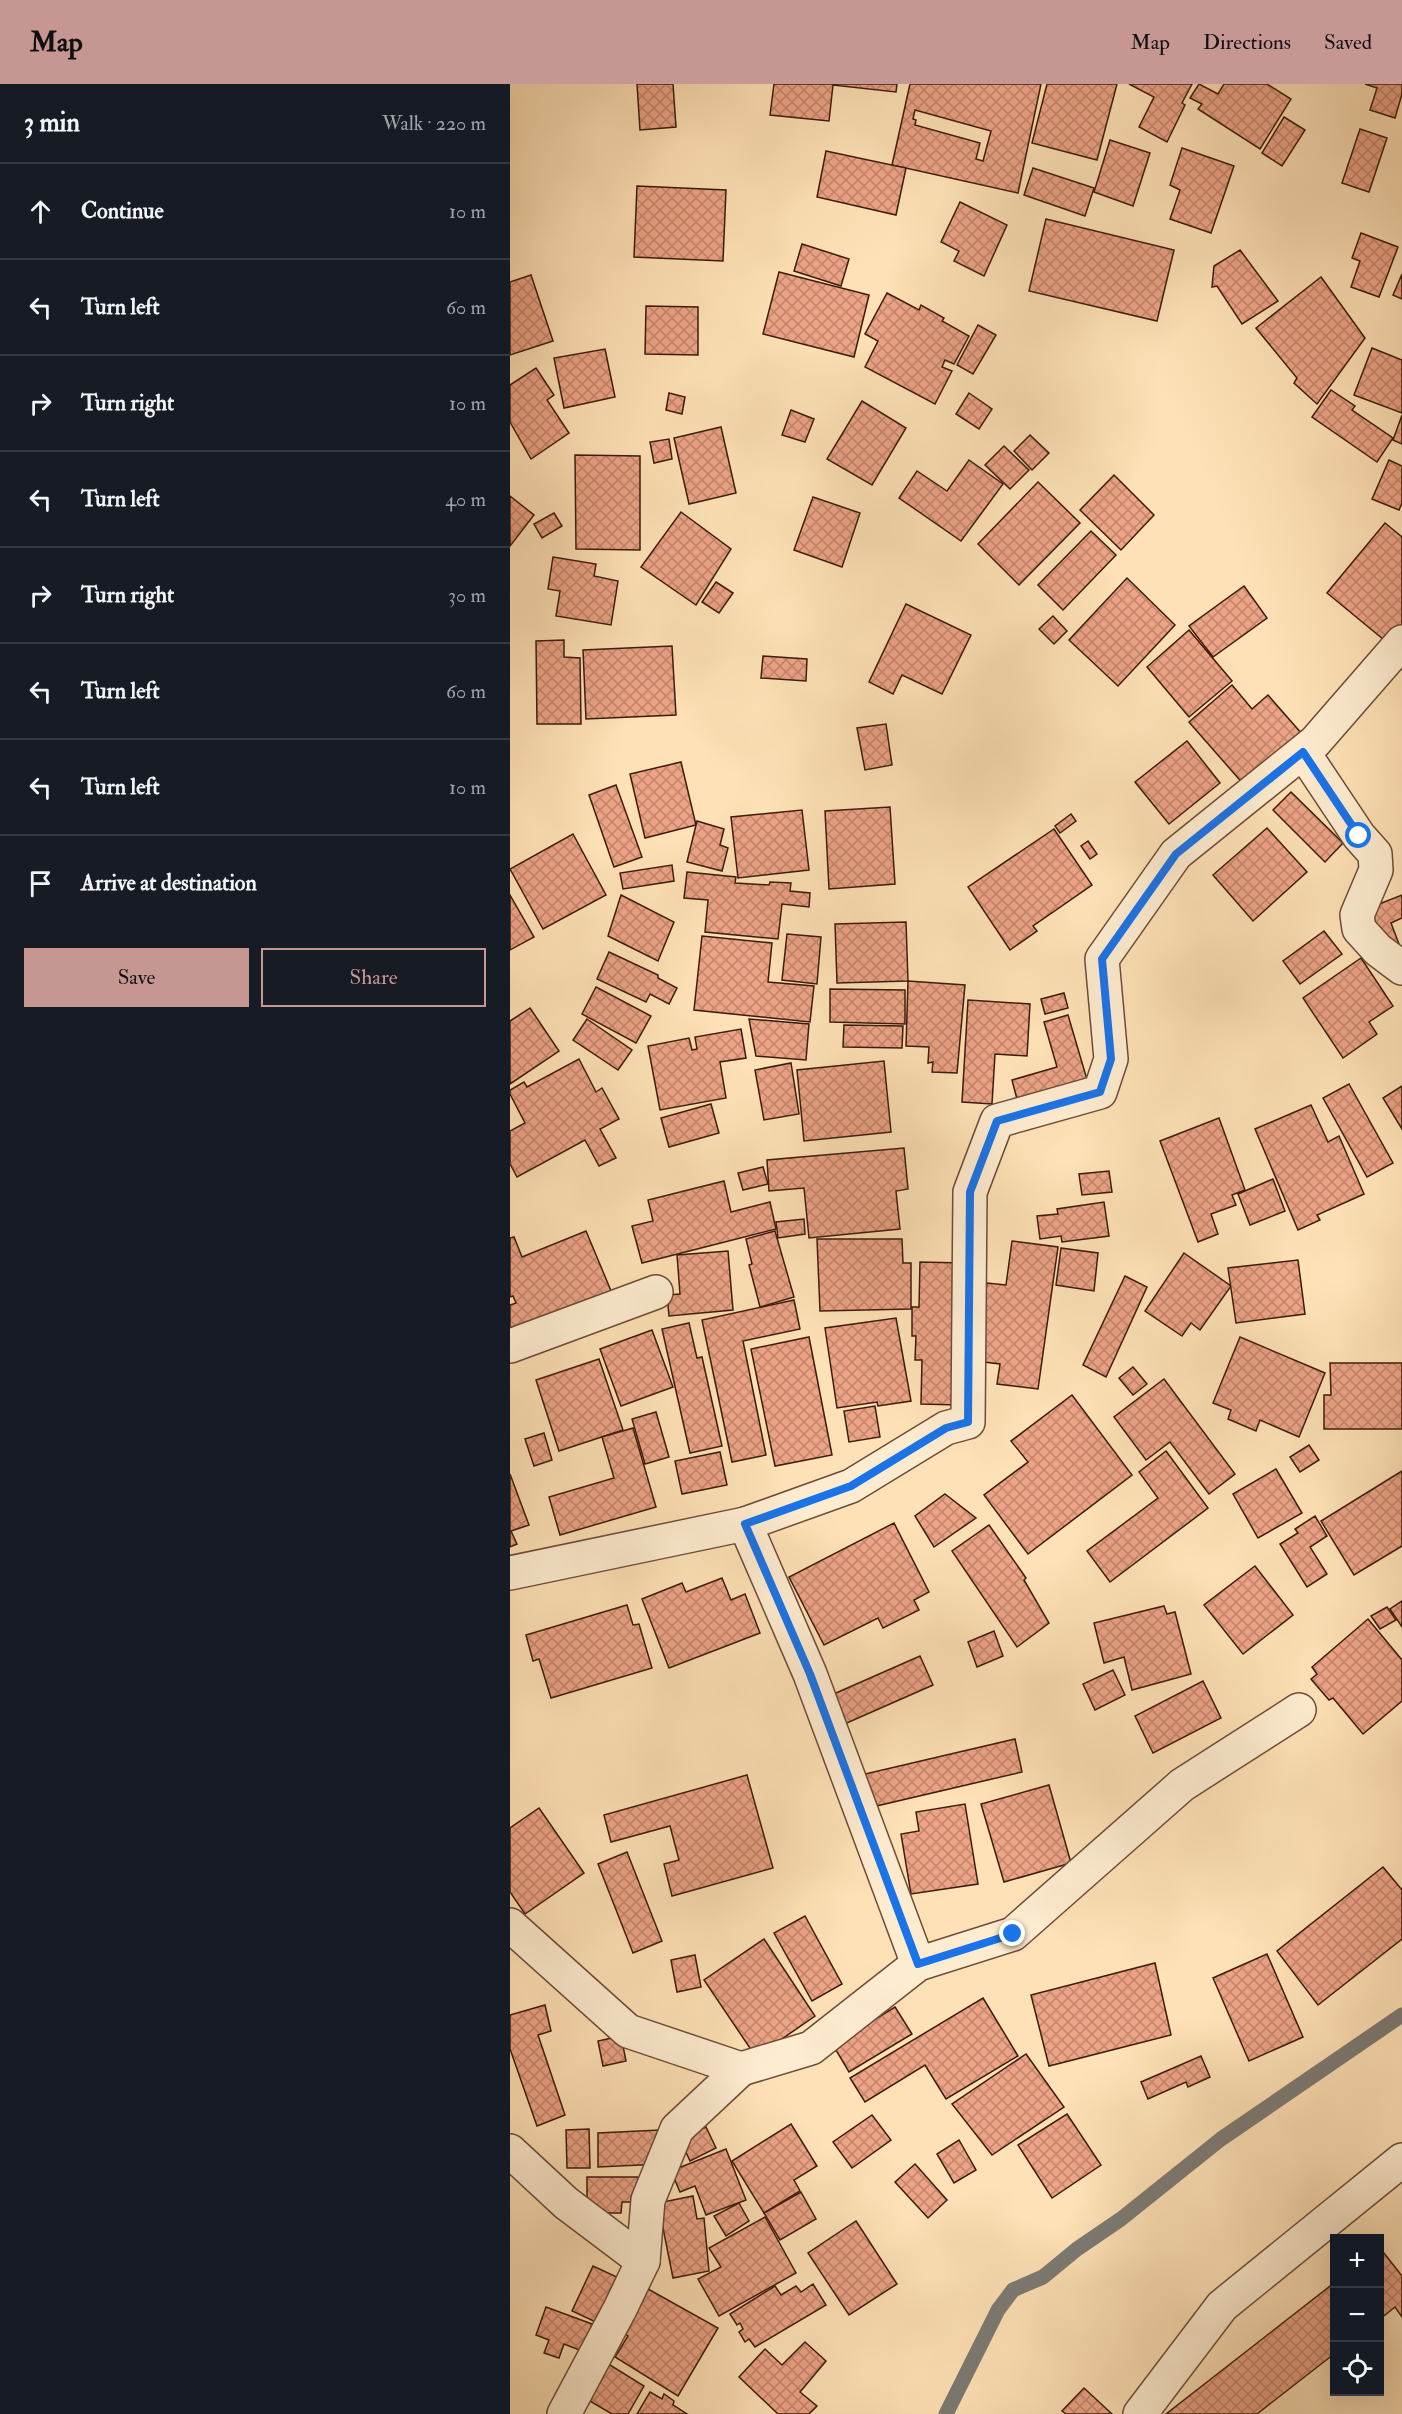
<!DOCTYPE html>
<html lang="en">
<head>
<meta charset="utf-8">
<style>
  body { margin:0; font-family:"IM FELL Double Pica",serif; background:#242831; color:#f1f3f6 }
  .controls { position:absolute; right:18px; bottom:18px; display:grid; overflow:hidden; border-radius:0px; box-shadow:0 6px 24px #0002 }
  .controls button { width:54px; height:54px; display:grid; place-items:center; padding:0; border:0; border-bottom:2px solid #363941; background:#171b24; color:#f1f3f6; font:30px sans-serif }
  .stop { position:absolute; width:18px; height:18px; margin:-14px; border:4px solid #1a73e8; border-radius:50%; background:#fff }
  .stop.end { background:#1a73e8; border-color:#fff; box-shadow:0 2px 6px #0008 }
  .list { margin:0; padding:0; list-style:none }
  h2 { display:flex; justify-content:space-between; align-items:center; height:78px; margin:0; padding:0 24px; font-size:26px }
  h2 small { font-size:20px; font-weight:400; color:#9ea1a6 }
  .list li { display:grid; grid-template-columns:39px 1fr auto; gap:18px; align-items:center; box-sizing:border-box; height:96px; padding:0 24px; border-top:2px solid #363941 }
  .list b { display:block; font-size:22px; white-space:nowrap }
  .list em { font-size:20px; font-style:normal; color:#9ea1a6 }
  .actions { display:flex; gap:12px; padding:18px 24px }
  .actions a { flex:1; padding:14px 0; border:2px solid #c59692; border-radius:0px; text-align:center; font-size:21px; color:#c59692 }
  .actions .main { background:#c59692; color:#111 }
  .icon { flex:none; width:33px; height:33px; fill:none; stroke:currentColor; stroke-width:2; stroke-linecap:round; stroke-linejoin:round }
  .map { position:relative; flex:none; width:892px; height:2330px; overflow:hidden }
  header { display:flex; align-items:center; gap:36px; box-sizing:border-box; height:84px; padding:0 30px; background:#c59692; color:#111 }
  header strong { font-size:28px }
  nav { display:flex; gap:33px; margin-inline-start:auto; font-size:21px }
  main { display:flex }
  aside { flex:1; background:#171b24 }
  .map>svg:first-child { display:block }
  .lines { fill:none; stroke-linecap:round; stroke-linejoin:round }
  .stream { stroke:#7c7a74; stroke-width:15 }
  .building { fill:url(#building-cross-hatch); stroke:#3c1b0b; stroke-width:1.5; fill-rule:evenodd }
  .minor-casing { stroke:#6c4c36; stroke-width:36 }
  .minor { stroke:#feecd0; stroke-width:33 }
  .route { stroke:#1a73e8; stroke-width:8 }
</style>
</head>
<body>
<header>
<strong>Map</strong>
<nav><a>Map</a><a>Directions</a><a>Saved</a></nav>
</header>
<main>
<aside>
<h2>3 min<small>Walk · 220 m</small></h2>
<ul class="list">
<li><svg class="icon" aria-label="ahead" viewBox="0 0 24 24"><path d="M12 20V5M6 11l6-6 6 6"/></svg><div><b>Continue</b></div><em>10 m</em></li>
<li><svg class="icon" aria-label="left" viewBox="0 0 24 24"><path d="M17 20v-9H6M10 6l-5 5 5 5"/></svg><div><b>Turn left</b></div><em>60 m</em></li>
<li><svg class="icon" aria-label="right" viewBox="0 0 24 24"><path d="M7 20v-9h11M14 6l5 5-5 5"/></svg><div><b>Turn right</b></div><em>10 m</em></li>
<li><svg class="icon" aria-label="left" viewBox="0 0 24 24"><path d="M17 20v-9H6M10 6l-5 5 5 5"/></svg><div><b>Turn left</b></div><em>40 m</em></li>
<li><svg class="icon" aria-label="right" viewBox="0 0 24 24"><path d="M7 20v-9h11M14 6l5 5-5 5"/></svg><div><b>Turn right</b></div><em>30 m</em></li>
<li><svg class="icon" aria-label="left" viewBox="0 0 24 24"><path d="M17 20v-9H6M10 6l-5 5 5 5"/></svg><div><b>Turn left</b></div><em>60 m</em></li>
<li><svg class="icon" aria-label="left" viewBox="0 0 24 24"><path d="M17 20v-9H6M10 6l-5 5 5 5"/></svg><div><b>Turn left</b></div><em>10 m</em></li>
<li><svg class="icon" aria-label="arrive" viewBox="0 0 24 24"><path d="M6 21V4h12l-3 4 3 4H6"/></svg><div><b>Arrive at destination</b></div></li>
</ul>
<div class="actions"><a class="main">Save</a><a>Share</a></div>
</aside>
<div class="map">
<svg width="892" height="2330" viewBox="0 0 892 2330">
  <defs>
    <pattern id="building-cross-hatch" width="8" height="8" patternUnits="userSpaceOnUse" patternTransform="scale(1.5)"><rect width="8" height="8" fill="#eda386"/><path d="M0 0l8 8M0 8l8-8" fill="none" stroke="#c1846c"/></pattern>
  </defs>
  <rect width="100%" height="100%" fill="#fee1b6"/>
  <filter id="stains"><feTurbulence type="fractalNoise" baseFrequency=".00333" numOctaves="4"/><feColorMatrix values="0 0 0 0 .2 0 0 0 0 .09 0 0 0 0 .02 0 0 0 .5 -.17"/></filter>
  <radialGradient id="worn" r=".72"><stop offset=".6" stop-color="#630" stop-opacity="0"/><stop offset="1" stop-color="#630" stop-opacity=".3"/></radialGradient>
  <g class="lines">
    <path class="stream" d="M436,2330L488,2226L503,2206L533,2193L567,2165L611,2135L711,2055L892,1931"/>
  </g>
  <g class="building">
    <path d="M127,0H163L166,43L130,46Z"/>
    <path d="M264,0H387L386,8L323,1L319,37L260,31Z"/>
    <path d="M400,0H531L508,109L382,81ZM405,26L481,47L473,77L466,75L470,59L405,41L406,36L403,35Z"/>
    <path d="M537,0H607L587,76L522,59Z"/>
    <path d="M619,0H682L672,19L675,21L657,58L629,43L644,13Z"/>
    <path d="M689,0L708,10L714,0H757L781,15L750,65L688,25L692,20L680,14Z"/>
    <path d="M855,0H892V10L885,34L860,26L867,4Z"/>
    <path d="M774,33L795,46L772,82L752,69Z"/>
    <path d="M850,45L877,54L859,108L832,99Z"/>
    <path d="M600,56L640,69L623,122L584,108Z"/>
    <path d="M672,64L724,82L701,149L660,135L670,106L660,101Z"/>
    <path d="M316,67L396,84L386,131L307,113Z"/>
    <path d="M523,84L584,104L575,132L514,111Z"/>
    <path d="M127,102L216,106L213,177L124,173Z"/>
    <path d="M450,118L497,141L474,192L444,177L449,167L431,158Z"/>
    <path d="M536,135L664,166L647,237L519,207Z"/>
    <path d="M851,149L888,163L869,213L841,203L850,177L842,174Z"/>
    <path d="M292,160L339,175L331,202L284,187Z"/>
    <path d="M730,166L768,217L732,240L707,202L702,203L704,182Z"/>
    <path d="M269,188L359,211L344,273L253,250Z"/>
    <path d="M892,190V215L883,211Z"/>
    <path d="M21,191L43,257L0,271V198Z"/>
    <path d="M811,193L855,254L807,320L784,299L787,294L746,244Z"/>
    <path d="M377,209L409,226L411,221L434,234L432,237L459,252L444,280L435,276L432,283L442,287L425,320L355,283L368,257L355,250Z"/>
    <path d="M136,222L188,223V271L135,270Z"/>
    <path d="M468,241L486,251L463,290L447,281Z"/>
    <path d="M862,264L892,276V329L844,311Z"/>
    <path d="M95,265L105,313L54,324L44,274Z"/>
    <path d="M26,284L44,311L37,316L59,349L21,375L0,338V301Z"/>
    <path d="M821,306L845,322L842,326L883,354L867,378L802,333Z"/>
    <path d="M159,309L175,313L172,330L156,326Z"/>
    <path d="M459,309L482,325L469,345L446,330Z"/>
    <path d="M352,317L396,344L362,401L317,375Z"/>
    <path d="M281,326L304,335L295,358L272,351Z"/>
    <path d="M892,331V360L883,356Z"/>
    <path d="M211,343L226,409L179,420L164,354Z"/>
    <path d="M520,351L539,369L522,386L504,367Z"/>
    <path d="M159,355L162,375L144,379L140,358Z"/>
    <path d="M494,362L519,386L500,405L475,381Z"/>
    <path d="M65,371L130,372V466L66,465Z"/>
    <path d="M459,376L493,400L451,457L389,414L407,387L437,407Z"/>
    <path d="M879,376L892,382V419L889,426L862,415Z"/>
    <path d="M604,391L644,431L611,466L570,426Z"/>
    <path d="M528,398L570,439L509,501L468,460Z"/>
    <path d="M0,412L24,431L0,462Z"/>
    <path d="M303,413L350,429L332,483L284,466Z"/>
    <path d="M171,428L221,465L186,521L131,483Z"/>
    <path d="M44,429L52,442L32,454L24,440Z"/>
    <path d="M875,439L892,453V544L879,560L817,509Z"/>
    <path d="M581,447L606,471L553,526L528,501Z"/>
    <path d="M43,473L86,480L84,492L108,497L101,541L46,532L50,507L38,505Z"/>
    <path d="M617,494L665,541L608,602L559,556Z"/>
    <path d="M206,498L223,509L209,529L192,518Z"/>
    <path d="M734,502L757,534L703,573L679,542Z"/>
    <path d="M396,520L461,551L432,610L392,591L383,610L359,598Z"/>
    <path d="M543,532L557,547L544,560L529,545Z"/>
    <path d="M679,546L722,597L679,633L637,583Z"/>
    <path d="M54,556V573L70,574L71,640H27L26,557Z"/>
    <path d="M162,562L166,631L76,635L73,566Z"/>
    <path d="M253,572L297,575L296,597L251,594Z"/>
    <path d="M722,601L742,625L758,611L792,650L735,702L679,638Z"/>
    <path d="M376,640L382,681L355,686L347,644Z"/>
    <path d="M677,657L710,699L659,740L625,698Z"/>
    <path d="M171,678L186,741L135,754L120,690Z"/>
    <path d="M106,701L132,773L104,783L79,711Z"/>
    <path d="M781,708L833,759L815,778L763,726Z"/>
    <path d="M380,723L385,800L319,805L315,727Z"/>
    <path d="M292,726L299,786L228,794L221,733Z"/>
    <path d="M561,730L566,737L550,749L545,742Z"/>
    <path d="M187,737L214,745L210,761L218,764L212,787L177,778Z"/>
    <path d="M757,744L797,788L743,837L703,791Z"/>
    <path d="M544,745L582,801L523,842L527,847L500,866L458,803Z"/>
    <path d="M63,750L96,811L33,845L0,785Z"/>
    <path d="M578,757L587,770L580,775L571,762Z"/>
    <path d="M162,781L164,797L113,805L110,789Z"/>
    <path d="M177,788L226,793L225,799L259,801L260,798L281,799L280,807L300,809L299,823L272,820L268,855L195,848L198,816L174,814Z"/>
    <path d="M0,811L24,853L0,866Z"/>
    <path d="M111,811L164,838L148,877L98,852Z"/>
    <path d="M892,811V834L881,839L889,860L875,865L859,824Z"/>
    <path d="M396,838L398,897L327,899L325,840Z"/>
    <path d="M814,847L832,870L790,900L773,877Z"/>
    <path d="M277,850L311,853L307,900L272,896Z"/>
    <path d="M192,852L262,859L258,898L304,902L300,938L184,926Z"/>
    <path d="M99,868L148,891V894L167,904L159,920L140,910L136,918L87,895Z"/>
    <path d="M851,874L883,922L859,938L867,950L833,974L793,914Z"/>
    <path d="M398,897L455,901L447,989L422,988L423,978L418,979L419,963L396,962Z"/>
    <path d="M86,903L141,932L126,959L72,930Z"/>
    <path d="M320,905L395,906V940L320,938Z"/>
    <path d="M554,909L558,924L535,930L531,915Z"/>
    <path d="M458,916L520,920L517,972L485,970L482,1020L452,1018Z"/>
    <path d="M20,924L49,967L0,1000V937Z"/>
    <path d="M558,931L578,999L508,1019L502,996L547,983L534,938Z"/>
    <path d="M77,935L122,966L108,986L63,956Z"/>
    <path d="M239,935L299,940L296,976L246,972Z"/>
    <path d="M334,941L393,942L392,964L333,963Z"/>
    <path d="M231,945L236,974L210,978L216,1014L150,1026L138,962L179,954L182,966L187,965L185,953Z"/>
    <path d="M69,975L86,1008L92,1004L109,1035L90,1045L106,1074L89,1082L75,1056L7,1093L0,1080V1047L15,1039L0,1010V1006L14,998L17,1003Z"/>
    <path d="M374,977L381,1048L294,1057L287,986Z"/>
    <path d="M281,979L289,1030L254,1036L245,986Z"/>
    <path d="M839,1000L883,1079L857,1093L813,1014Z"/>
    <path d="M892,1002V1045L873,1014Z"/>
    <path d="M201,1020L209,1049L159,1063L151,1034Z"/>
    <path d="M801,1021L818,1058L829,1052L854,1110L807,1131L810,1136L788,1146L745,1045Z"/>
    <path d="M709,1034L735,1106L722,1111L726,1121L701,1130L708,1150L688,1158L650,1057Z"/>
    <path d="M394,1064L398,1105L386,1107L390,1145L299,1154L294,1104L259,1107L257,1076Z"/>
    <path d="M253,1083L258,1100L233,1106L228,1089Z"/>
    <path d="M599,1087L602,1108L572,1111L569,1090Z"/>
    <path d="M763,1095L775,1127L740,1141L728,1110Z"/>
    <path d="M214,1097L221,1128L260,1118L266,1145L132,1179L122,1142L143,1137L138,1116Z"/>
    <path d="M594,1118L599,1152L552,1158L551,1152L530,1155L527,1132L548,1130L547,1125Z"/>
    <path d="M294,1135L295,1150L268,1154L266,1138Z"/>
    <path d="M76,1147L104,1214L0,1257V1221L6,1219L3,1212L0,1213V1154L4,1153L12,1173Z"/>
    <path d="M265,1147L284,1213L250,1223L239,1181L242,1180L236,1155Z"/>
    <path d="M307,1155H392L393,1179H401V1225L310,1227Z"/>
    <path d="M502,1157L548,1163L528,1305L487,1300L490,1280L466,1277L477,1199L496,1201Z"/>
    <path d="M551,1164L588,1169L584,1207L546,1201Z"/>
    <path d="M218,1167L223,1226L159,1232L157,1211L170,1210L167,1171Z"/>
    <path d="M674,1169L721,1202L690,1246L681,1239L672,1252L635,1227Z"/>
    <path d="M788,1176L795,1230L726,1239L718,1184Z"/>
    <path d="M410,1178L453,1179L449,1321L411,1320L412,1276H405L406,1252H402V1223H409Z"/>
    <path d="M615,1192L637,1203L596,1293L573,1281Z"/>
    <path d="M284,1216L290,1245L233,1257L256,1371L222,1378L192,1236Z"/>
    <path d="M386,1234L401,1317L368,1322L367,1318L327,1324L315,1244Z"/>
    <path d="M179,1239L187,1274L192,1273L212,1362L180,1369L152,1245Z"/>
    <path d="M142,1246L163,1303L111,1322L90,1265Z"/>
    <path d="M299,1253L322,1371L265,1382L241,1265Z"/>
    <path d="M730,1253L815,1289L789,1353L750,1336L746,1347L718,1335L721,1326L703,1319Z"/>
    <path d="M89,1275L113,1346L49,1367L26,1296Z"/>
    <path d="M820,1279H892V1345H814V1311H821Z"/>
    <path d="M623,1283L637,1300L623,1311L609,1294Z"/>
    <path d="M654,1295L725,1390L699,1410L660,1358L636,1376L604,1333Z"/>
    <path d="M562,1311L622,1391L518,1470L474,1411L518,1378L501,1357Z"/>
    <path d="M365,1322L370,1353L339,1358L334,1327Z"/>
    <path d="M146,1328L159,1373L135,1380L122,1335Z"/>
    <path d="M123,1344L146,1423L50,1451L39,1413L104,1394L92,1353Z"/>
    <path d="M34,1349L42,1376L24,1382L15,1355Z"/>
    <path d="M799,1361L809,1376L790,1388L780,1373Z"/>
    <path d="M656,1367L698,1424L600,1498L577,1467L648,1414L629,1388Z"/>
    <path d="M210,1368L217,1401L172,1410L165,1377Z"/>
    <path d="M766,1385L792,1429L748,1454L723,1410Z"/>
    <path d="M892,1387V1462L844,1491L811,1437Z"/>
    <path d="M0,1390L19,1441L1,1447L7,1460L0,1463Z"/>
    <path d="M435,1410L466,1434L424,1463L405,1432Z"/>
    <path d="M805,1432L817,1452L800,1463L817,1490L797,1503L770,1460L788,1449L785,1445Z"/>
    <path d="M384,1439L419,1508L404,1516L409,1526L373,1544L368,1534L314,1561L279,1493Z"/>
    <path d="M479,1441L516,1494L514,1496L539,1539L507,1563L442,1467Z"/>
    <path d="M745,1482L783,1531L733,1570L694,1521Z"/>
    <path d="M212,1494L221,1516L235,1510L250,1549L159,1584L132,1515L172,1499L176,1508Z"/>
    <path d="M892,1517V1543L880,1525Z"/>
    <path d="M117,1521L123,1541L129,1540L142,1584L41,1614L29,1575L23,1577L16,1551Z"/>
    <path d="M654,1522L657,1530L665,1528L681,1590L622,1606L614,1573L594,1579L584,1539Z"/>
    <path d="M877,1523L886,1536L870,1545L861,1532Z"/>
    <path d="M858,1535L892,1576V1617L853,1650L823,1614L819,1616L801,1595L807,1590L802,1583Z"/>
    <path d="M484,1547L493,1572L467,1583L458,1558Z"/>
    <path d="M410,1572L423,1601L330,1642L317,1613Z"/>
    <path d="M603,1586L615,1611L585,1626L573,1600Z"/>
    <path d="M693,1597L711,1634L643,1669L625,1632Z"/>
    <path d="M505,1655L512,1688L362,1723L355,1690Z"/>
    <path d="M237,1691L263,1784L162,1812L154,1780L169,1776L160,1742L101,1758L94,1731Z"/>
    <path d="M539,1701L561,1779L494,1798L471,1720Z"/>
    <path d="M455,1720L468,1800L401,1810L391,1750L409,1747L406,1728Z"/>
    <path d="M29,1724L74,1789L15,1830L0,1808V1744Z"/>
    <path d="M117,1768L152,1857L123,1869L88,1780Z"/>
    <path d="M873,1783L892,1806V1855L808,1921L767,1867Z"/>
    <path d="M295,1832L332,1900L302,1917L264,1849Z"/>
    <path d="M254,1855L305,1932L246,1973L194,1896Z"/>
    <path d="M757,1870L793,1953L739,1977L703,1894Z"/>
    <path d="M185,1871L191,1903L167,1908L161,1876Z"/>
    <path d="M645,1879L661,1951L539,1982L521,1911Z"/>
    <path d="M473,1914L508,1972L436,2015L415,1981L355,2018L340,1994Z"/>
    <path d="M35,1921L41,1947L28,1951L55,2031L27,2042L0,1965V1931Z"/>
    <path d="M385,1923L402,1950L339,1988L323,1961Z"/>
    <path d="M111,1952L116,1977L93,1982L88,1957Z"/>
    <path d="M516,1970L554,2023L482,2071L442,2020Z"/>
    <path d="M691,1972L700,1993L678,2003L676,1998L638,2015L631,1998Z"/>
    <path d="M557,2030L591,2081L542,2114L508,2061Z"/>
    <path d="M362,2031L381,2056L342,2084L323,2058Z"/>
    <path d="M281,2040L307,2082L284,2096L290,2107L254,2129L222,2077Z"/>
    <path d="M196,2043L206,2064L180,2077L170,2055Z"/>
    <path d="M79,2045L80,2084H57L56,2046Z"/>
    <path d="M150,2046L151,2080L88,2083V2049Z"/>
    <path d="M449,2056L466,2086L444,2099L427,2070Z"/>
    <path d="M216,2065L236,2116L196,2131L185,2102L170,2108L161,2087Z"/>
    <path d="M405,2080L437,2116L418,2134L385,2098Z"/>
    <path d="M77,2093H132V2118H112L111,2129H77Z"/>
    <path d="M291,2108L306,2135L270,2156L254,2129Z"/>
    <path d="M183,2112L187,2135L194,2134L199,2187L163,2194L148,2119Z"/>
    <path d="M229,2119L239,2137L216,2152L204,2132Z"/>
    <path d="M255,2133L286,2189L209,2232L188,2195L211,2183L199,2164Z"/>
    <path d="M346,2137L387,2200L339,2231L298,2169Z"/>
    <path d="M870,2164L892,2192V2233L885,2223L870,2235Z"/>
    <path d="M83,2182L109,2194L88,2239L62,2227Z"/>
    <path d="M824,2199V2270L747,2330H656Z"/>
    <path d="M303,2200L316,2221L245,2263L239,2255L235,2258L229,2248L233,2245L230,2239L227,2241L220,2230L265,2202L271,2211L286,2202L291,2208Z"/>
    <path d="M138,2205L208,2244L168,2312L105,2273L118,2252L113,2249Z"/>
    <path d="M36,2223L82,2240L72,2267L54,2260L49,2274L34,2269L39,2256L26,2251Z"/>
    <path d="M295,2258L316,2277L290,2308L307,2322L299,2330H268L229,2293L255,2265L272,2281Z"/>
    <path d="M87,2273L134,2302L118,2330H102L66,2309Z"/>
    <path d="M574,2304L602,2330H556L552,2327Z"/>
    <path d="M140,2308L152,2315L154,2310L164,2317L163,2321L177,2330H127Z"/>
  </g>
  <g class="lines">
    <defs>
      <g id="minor">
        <path d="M793,668L849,752L865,770L866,786L847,831L849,845L868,866L892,884"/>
        <path d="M0,1262L146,1208"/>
        <path d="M235,1440L300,1590L408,1880"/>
        <path d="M0,1489L235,1440L341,1402L436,1344L458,1338L460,1108L487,1037L590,1008L601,975L592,875L666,770L805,658L892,558"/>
        <path d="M0,1841L118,1947L231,1985L301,1964L408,1880L503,1850L672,1701L789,1626"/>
        <path d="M0,2067L56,2119L133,2177"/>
        <path d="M54,2330L110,2225L133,2177L138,2116L167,2045L231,1985"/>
        <path d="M630,2330L712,2222L892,2076"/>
      </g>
    </defs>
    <use href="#minor" class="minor-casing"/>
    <use href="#minor" class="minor"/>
  </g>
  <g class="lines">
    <path class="route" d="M503,1850L408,1880L300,1590L235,1440L341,1402L436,1344L458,1338L460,1108L487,1037L590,1008L601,975L592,875L666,770L793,668L849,752"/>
  </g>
  <rect width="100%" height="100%" filter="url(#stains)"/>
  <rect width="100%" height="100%" fill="url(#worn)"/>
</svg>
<div class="controls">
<button>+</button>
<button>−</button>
<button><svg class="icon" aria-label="locate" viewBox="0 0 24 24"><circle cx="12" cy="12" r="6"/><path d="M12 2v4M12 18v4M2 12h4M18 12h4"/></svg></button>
</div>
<div class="stop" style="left:849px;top:752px"></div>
<div class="stop end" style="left:503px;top:1850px"></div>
</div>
</main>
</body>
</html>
